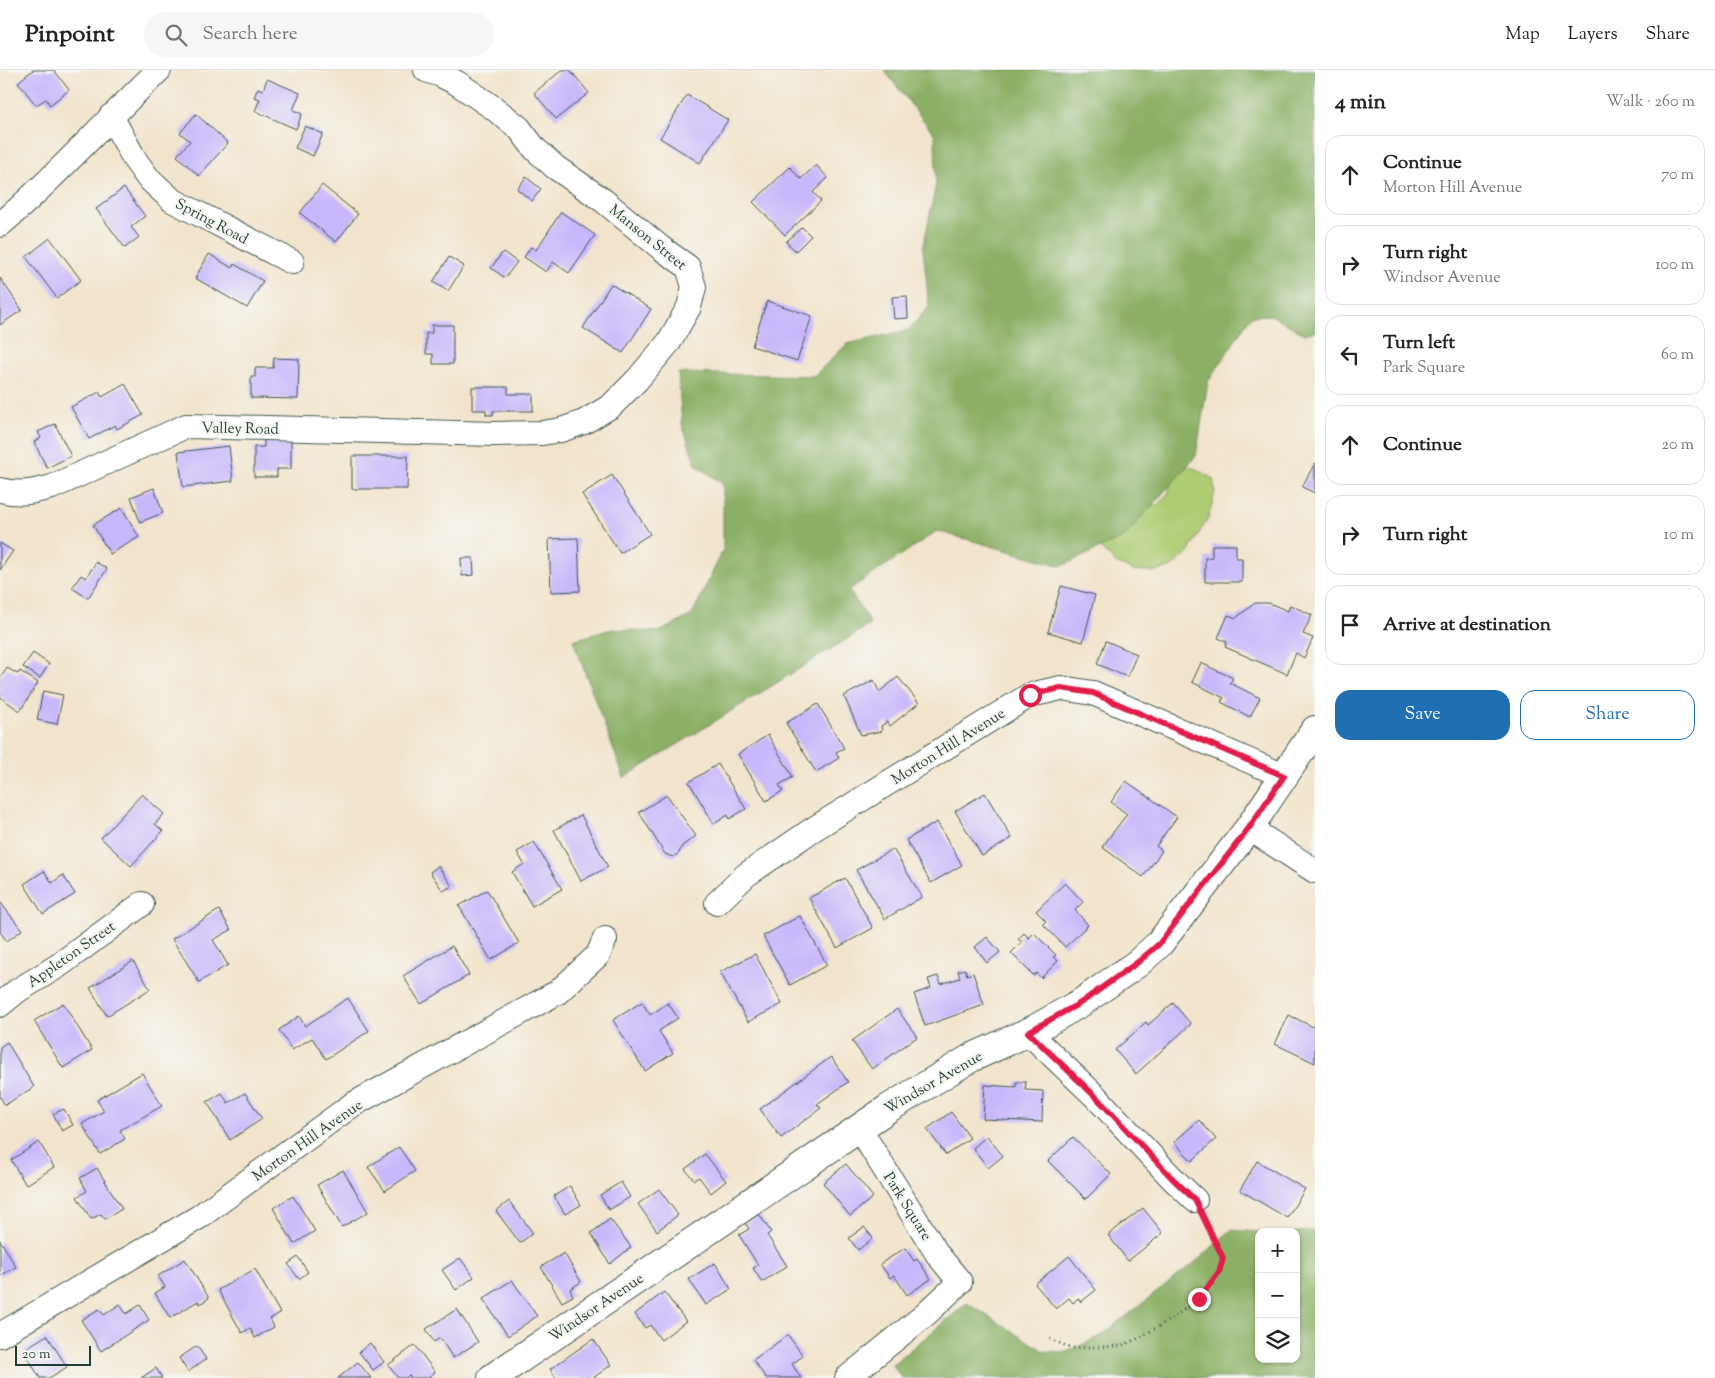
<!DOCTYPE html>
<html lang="en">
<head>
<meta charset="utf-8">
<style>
  body { margin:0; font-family:"Sorts Mill Goudy",serif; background:#f6f6f6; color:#222 }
  .controls { position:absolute; right:15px; bottom:15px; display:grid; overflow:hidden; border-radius:10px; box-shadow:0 1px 4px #0004 }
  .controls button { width:45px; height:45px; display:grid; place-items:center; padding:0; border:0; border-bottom:1px solid #e0e0e0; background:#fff; color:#222; font:25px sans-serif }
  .scale { position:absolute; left:15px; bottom:12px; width:76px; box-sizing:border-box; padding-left:5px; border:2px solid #1f3d34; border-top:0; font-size:14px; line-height:18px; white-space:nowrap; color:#1f3d34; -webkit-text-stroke:4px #f6f6f2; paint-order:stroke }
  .stop { position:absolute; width:15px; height:15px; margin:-11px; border:4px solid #e11d48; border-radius:50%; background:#fff }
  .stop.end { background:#e11d48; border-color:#fff; box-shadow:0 1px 5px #0008 }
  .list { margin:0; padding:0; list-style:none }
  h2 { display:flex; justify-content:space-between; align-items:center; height:65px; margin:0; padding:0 20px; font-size:21px }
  h2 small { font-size:16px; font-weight:400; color:#767676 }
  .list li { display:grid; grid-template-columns:32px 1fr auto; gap:15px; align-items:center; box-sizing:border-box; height:80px; margin:0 10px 10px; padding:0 10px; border:1px solid #e0e0e0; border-radius:15px }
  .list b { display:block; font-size:19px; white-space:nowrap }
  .list p { margin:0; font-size:16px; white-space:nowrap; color:#767676 }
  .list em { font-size:16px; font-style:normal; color:#767676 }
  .actions { display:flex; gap:10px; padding:15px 20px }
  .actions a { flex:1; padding:11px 0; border:1px solid #1f6fb2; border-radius:15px; text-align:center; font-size:18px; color:#1f6fb2 }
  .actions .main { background:#1f6fb2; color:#fff }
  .icon { flex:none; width:28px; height:28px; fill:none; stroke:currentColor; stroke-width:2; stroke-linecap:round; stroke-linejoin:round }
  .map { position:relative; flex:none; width:1315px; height:1308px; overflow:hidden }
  header { display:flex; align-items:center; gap:30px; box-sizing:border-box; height:70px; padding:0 25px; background:#fff; border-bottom:1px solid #e0e0e0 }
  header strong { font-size:24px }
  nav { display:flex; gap:28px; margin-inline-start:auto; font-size:18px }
  .search { width:350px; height:45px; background:#f6f6f6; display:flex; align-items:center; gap:12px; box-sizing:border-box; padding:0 18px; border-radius:28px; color:#767676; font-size:19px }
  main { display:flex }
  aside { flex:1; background:#fff }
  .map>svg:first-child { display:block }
  .green { fill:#afcc73; stroke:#678454 }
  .forest { fill:#8bb065; stroke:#55764c }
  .building { fill:#c8b7fb }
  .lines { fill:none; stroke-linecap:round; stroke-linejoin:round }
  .street-casing { stroke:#3f564b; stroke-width:26 }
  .secondary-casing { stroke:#3f564b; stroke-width:30 }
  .path { stroke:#3f564b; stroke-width:3; stroke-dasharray:1 4; stroke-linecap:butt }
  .street { stroke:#fff; stroke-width:24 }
  .secondary { stroke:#fff; stroke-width:28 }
  .route { stroke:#e11d48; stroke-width:6 }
  .labels { text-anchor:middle; stroke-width:5; stroke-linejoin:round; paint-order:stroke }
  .street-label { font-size:15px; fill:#1f3d34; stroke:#f6f6f2 }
</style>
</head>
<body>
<header>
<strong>Pinpoint</strong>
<div class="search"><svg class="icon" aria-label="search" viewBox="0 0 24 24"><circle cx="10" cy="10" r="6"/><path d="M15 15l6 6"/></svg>Search here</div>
<nav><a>Map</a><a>Layers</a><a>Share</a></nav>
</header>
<main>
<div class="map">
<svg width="1315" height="1308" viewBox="0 0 1315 1308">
  <rect width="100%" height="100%" fill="#f6f6f2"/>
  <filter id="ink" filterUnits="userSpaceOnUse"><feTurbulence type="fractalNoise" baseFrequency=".02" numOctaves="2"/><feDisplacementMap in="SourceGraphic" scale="10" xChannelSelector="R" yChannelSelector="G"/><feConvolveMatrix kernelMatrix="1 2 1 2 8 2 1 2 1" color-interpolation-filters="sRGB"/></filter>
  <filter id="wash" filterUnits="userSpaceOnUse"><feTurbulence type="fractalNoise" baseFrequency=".0096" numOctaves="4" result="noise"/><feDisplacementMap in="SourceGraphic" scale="20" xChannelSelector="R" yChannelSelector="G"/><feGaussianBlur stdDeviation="1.12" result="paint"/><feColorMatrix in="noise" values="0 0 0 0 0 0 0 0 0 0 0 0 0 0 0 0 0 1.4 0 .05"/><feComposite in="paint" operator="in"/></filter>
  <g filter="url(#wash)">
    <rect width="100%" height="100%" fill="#f2e4cc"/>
    <path class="green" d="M1185,396L1196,399L1213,409L1215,422L1208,448L1188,483L1170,498L1153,502L1134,501L1116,493L1097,475L1137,435H1159L1169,422L1170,412Z"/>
    <g class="forest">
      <path d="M884,0H1315V261L1304,264L1271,245L1251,246L1208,312L1196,386L1124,467L1062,496L937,461L849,520L871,554L624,708L573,570L612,559L659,562L692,545L723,480V414L696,395L682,354L678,303L814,306L847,274L908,260L929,237L923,178L936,114L935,65Z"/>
      <path d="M1231,1160L1259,1162V1289H1296L1295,1162L1315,1161V1308H902L892,1295L967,1233L1044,1281L1066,1282L1101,1266L1199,1189Z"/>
    </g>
    <g id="blocks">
      <g class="building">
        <path d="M33,0H54L69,20L50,35L46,29L36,35L18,12Z"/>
        <path d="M562,0H570L589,23L556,49L534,23Z"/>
        <path d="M267,9L300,23L293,40L302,44L296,59L255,41L260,29L254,27L258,18L263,20Z"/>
        <path d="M687,25L728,50L700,93L660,68Z"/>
        <path d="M196,44L228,73L199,106L177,86L190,71L180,63Z"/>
        <path d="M305,56L323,64L313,86L295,78Z"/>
        <path d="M816,95L828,108L813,122L821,131L785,165L753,132L790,97L801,109Z"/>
        <path d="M526,107L541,119L532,131L517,119Z"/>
        <path d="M322,115L358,144L336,172L300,143Z"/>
        <path d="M124,118L145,146L131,157L139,167L125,178L96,139Z"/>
        <path d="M561,142L595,165L569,203L553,192L546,202L524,187L531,177L536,180Z"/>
        <path d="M802,157L811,166L796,181L786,172Z"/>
        <path d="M50,168L81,210L57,228L26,187Z"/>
        <path d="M503,182L517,192L505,208L491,198Z"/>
        <path d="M209,184L232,198L234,194L263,211L247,238L195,208Z"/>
        <path d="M449,187L464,196L448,221L433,212Z"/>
        <path d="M0,208L22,240L0,255Z"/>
        <path d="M611,214L651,239L623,283L583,258Z"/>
        <path d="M907,226L908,248L894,249L892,227Z"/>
        <path d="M767,231L812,246L797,291L752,276Z"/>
        <path d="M432,255H453V294H433V284H426V263H432Z"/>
        <path d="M274,288L299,289L298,329L251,328V307H255V298H273Z"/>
        <path d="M125,314L143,345L117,359L115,355L89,369L71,337L99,322L102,327Z"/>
        <path d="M472,317H508V324H533V341H493V345H486V340H472Z"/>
        <path d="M55,354L71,386L47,398L34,372L41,368L38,362Z"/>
        <path d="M291,369V399H277V407H254V377H264V370Z"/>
        <path d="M229,376L233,411L183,417L178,382Z"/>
        <path d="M352,386H408L407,419H352Z"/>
        <path d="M1315,393V423L1302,417Z"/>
        <path d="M612,405L650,464L620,483L582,424Z"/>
        <path d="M154,418L163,443L140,452L131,427Z"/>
        <path d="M122,438L139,467L110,484L93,455Z"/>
        <path d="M578,468L580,521L551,522L549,469Z"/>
        <path d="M0,473L13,481L0,500Z"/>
        <path d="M1212,475H1236V488H1242V512H1205V488L1212,487Z"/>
        <path d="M461,488H473L474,505L462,506Z"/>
        <path d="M96,492L107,499L88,528L72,518L81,505L86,508Z"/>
        <path d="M1061,516L1095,525L1083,572L1048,562Z"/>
        <path d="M1255,533H1269L1288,541L1290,535L1312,545L1303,564L1313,568L1304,588L1296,583L1287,604L1225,577L1227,572L1218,568L1228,545L1236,548Z"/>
        <path d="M1106,571L1137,584L1127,607L1097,594Z"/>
        <path d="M33,583L49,594L40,608L23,597Z"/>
        <path d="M1201,593L1233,608L1230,613L1260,628L1250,647L1221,632L1224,628L1192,612Z"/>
        <path d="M7,598L18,604L20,601L38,613L20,641L0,627V609Z"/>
        <path d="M898,607L919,633L890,656L887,652L881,656L882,661L861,665L844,626L874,610L879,622Z"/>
        <path d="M43,621L63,625L57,654L37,650Z"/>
        <path d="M818,634L844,678L836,682L839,688L816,702L786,653Z"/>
        <path d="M768,665L793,707L779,715L783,721L766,731L738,684Z"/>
        <path d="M718,694L746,739L729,749L728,745L714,754L689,712Z"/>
        <path d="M1126,711L1177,747L1156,776L1162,781L1143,807L1102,777L1127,744L1111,732Z"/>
        <path d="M985,723L1012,768L982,786L955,741Z"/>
        <path d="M142,724L164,744L155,754L163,761L131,796L101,768Z"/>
        <path d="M667,725L696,766L682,776L679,783L673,787L665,784L639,742Z"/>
        <path d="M581,745L608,797L581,811L554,760Z"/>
        <path d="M937,752L962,795L931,813L906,770Z"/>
        <path d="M534,772L562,819L532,836L512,802L524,794L517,782Z"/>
        <path d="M893,779L922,827L885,849L856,800Z"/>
        <path d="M438,796L452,816L443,821L430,802Z"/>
        <path d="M44,801L52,813L63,805L75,824L43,844L24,814Z"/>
        <path d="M845,808L873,858L837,878L809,828Z"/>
        <path d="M1065,813L1083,832L1075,840L1088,855L1065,877L1043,854L1046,851L1036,841Z"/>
        <path d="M487,820L519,873L491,890L459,836Z"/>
        <path d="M0,832L22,860L7,871L0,862Z"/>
        <path d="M219,840L231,860L213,870L228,895L199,912L172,869Z"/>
        <path d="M800,846L827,895L790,915L763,866Z"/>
        <path d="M1024,863L1029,868L1034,863L1056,885L1053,887L1058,891L1041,908L1036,903L1034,906L1011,883L1022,872L1018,869Z"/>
        <path d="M987,867L1000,882L987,893L975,877Z"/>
        <path d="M452,876L469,905L421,934L403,906Z"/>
        <path d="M755,884L782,934L748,952L720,902Z"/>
        <path d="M133,891L150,919L107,946L90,918Z"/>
        <path d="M965,899L967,905L973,903L984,935L925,956L914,924L931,918L928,909L938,906L941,914L960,908L958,901Z"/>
        <path d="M348,928L369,961L326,989L312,968L292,980L279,960L299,946L305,956Z"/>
        <path d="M642,932L650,945L668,933L678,948L659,961L673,983L645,1001L613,950Z"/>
        <path d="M63,933L92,980L63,998L34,951Z"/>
        <path d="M1173,933L1191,954L1136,1004L1115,980L1146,952L1148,955Z"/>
        <path d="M897,939L917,967L872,999L852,971Z"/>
        <path d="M1289,945L1315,958V993L1275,974Z"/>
        <path d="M7,972L34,1017L5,1035L0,1027V977Z"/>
        <path d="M831,987L848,1012L817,1034L821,1038L781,1068L760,1039Z"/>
        <path d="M142,1003L162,1036L120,1060L125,1069L100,1084L82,1054L104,1041L97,1030Z"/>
        <path d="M1016,1012H1026L1025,1020L1043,1021L1042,1052L983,1049L985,1015L1016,1017Z"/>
        <path d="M222,1023L228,1033L245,1023L262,1049L230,1070L207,1032Z"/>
        <path d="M64,1039L73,1055L62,1061L53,1044Z"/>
        <path d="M951,1042L970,1068L946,1085L927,1059Z"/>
        <path d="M1199,1050L1216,1069L1192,1091L1174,1072Z"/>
        <path d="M987,1066L1003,1086L988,1098L973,1078Z"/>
        <path d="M1073,1067L1111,1104L1086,1129L1048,1091Z"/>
        <path d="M39,1072L54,1097L26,1115L11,1090Z"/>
        <path d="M399,1077L415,1101L385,1121L368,1097Z"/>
        <path d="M705,1084L726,1111L711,1123L699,1107L694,1110L685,1099Z"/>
        <path d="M1257,1091L1305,1119L1287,1148L1240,1120Z"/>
        <path d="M846,1094L873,1127L850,1146L823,1113Z"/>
        <path d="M97,1098L122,1139L105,1149L101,1144L91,1149L77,1127L87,1121L80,1108Z"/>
        <path d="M343,1100L368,1142L342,1157L317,1115Z"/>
        <path d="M621,1112L630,1127L609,1140L600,1125Z"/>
        <path d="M570,1116L581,1135L565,1144L554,1126Z"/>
        <path d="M659,1119L678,1145L657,1161L638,1134Z"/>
        <path d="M293,1126L315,1161L294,1174L273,1138Z"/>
        <path d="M509,1131L533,1163L520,1173L496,1141Z"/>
        <path d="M1143,1138L1163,1163L1128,1191L1108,1165Z"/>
        <path d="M759,1144L771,1162L767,1165L787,1196L762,1212L753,1198L758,1195L739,1165L749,1159L745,1153Z"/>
        <path d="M610,1149L631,1177L610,1194L591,1163Z"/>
        <path d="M864,1157L873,1168L858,1180L849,1168Z"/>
        <path d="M0,1170L16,1197L0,1206Z"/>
        <path d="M905,1178L914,1191L917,1189L931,1209L907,1225L894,1205L890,1208L880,1194Z"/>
        <path d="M564,1183L581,1212L570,1219L573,1226L562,1232L541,1197Z"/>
        <path d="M1069,1186L1096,1220L1081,1232L1078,1228L1073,1233L1069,1228L1056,1239L1035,1214Z"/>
        <path d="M298,1187L308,1202L299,1209L288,1194Z"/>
        <path d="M460,1188L474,1207L456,1220L442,1200Z"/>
        <path d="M185,1189L209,1228L200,1234L198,1231L170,1248L155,1223L165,1217L158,1206Z"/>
        <path d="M715,1193L731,1219L706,1235L689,1209Z"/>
        <path d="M255,1199L280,1243L270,1249L274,1257L255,1268L250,1258L242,1263L218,1220Z"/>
        <path d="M512,1210L537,1246L508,1266L483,1229Z"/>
        <path d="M664,1222L686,1251L661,1270L650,1255L645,1258L635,1244Z"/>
        <path d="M120,1234L126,1244L140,1235L149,1250L101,1281L81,1250L99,1239L104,1245Z"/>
        <path d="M457,1239L478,1272L453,1288L440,1268L434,1272L426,1259Z"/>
        <path d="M47,1265L67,1297L49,1308H40L23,1280Z"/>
        <path d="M788,1265L803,1286L792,1294L801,1308H766L753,1290Z"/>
        <path d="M593,1269L611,1295L593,1308H556L550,1299Z"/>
        <path d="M370,1273L384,1292L373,1300L359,1282Z"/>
        <path d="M415,1275L435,1302L427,1308H411L409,1305L406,1308H398L388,1295Z"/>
        <path d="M197,1276L206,1289L188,1302L179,1288Z"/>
        <path d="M358,1292L371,1308H338Z"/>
        <path d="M156,1298L162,1308H141Z"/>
      </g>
    </g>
  </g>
  <g filter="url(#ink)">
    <use href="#blocks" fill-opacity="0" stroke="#3f564b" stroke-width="1"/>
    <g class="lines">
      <defs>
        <g id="street">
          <path d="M111,46L135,90L148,108L172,130L292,192"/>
          <path d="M0,155C56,107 105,51 159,0"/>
          <path d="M0,420C19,425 33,422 52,417L186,356L495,364L542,363L561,360L584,352L611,336L637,310L669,272L689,237L694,217L688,197L661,178L604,131L555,97L535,79L519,58L495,39L457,13L441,5L426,0"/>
          <path d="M1249,758L1315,801"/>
          <path d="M717,833L746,805L812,760L1030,625L1061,618L1093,623L1284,706"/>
          <path d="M0,935L17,921L58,896L142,834"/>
          <path d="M1028,962L1097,1028L1172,1108L1195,1130"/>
          <path d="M0,1265L199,1147L352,1035L558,922L598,885L605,869"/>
          <path d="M847,1308L926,1244L960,1212L938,1185L859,1058"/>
        </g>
        <path id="secondary" d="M492,1308L889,1038L971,988L1035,959L1082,932L1138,893L1159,874L1249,758L1315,660"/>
      </defs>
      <use href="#street" class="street-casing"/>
      <use href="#secondary" class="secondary-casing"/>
      <path class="path" d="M1050,1269L1071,1278L1121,1276L1139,1268L1171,1249L1199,1229L1219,1202L1223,1188L1206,1152"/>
      <use href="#street" class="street"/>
      <use href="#secondary" class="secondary"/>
    </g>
  </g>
  <g class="lines" filter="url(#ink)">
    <path class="route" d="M1030,625L1061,618L1093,623L1284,706L1249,758L1159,874L1138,892L1082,932L1028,962L1097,1028L1172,1108L1195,1130L1223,1188L1219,1202L1199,1229"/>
  </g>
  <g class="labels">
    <g class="street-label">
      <text transform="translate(212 151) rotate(28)" y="5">Spring Road</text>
      <text transform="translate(648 167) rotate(39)" y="5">Manson Street</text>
      <text transform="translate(240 358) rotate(1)" y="5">Valley Road</text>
      <text transform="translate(948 676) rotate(-32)" y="5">Morton Hill Avenue</text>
      <text transform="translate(71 884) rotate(-35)" y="5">Appleton Street</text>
      <text transform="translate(933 1012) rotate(-30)" y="5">Windsor Avenue</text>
      <text transform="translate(307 1070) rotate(-35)" y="5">Morton Hill Avenue</text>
      <text transform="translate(908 1136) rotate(58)" y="5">Park Square</text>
      <text transform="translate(596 1237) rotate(-34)" y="5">Windsor Avenue</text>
    </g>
  </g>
</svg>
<div class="controls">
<button>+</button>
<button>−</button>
<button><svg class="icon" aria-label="layers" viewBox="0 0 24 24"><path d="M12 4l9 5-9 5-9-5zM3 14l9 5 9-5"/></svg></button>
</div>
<div class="scale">20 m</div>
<div class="stop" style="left:1030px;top:625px"></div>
<div class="stop end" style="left:1199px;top:1229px"></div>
</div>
<aside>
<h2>4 min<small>Walk · 260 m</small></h2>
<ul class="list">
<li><svg class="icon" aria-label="ahead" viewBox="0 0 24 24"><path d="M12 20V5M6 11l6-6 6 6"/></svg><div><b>Continue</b><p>Morton Hill Avenue</p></div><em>70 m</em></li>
<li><svg class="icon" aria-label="right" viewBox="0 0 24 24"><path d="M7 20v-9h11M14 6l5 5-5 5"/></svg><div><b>Turn right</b><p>Windsor Avenue</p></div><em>100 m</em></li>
<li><svg class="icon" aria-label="left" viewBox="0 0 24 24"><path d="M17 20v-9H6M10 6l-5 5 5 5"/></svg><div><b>Turn left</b><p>Park Square</p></div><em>60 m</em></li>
<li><svg class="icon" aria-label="ahead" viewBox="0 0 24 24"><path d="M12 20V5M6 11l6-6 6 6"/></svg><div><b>Continue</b></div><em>20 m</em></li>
<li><svg class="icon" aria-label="right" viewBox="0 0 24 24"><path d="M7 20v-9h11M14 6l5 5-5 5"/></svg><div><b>Turn right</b></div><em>10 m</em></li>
<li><svg class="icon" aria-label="arrive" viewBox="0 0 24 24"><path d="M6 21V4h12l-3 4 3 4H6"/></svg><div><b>Arrive at destination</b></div></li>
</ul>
<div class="actions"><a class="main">Save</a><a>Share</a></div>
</aside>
</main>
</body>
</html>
